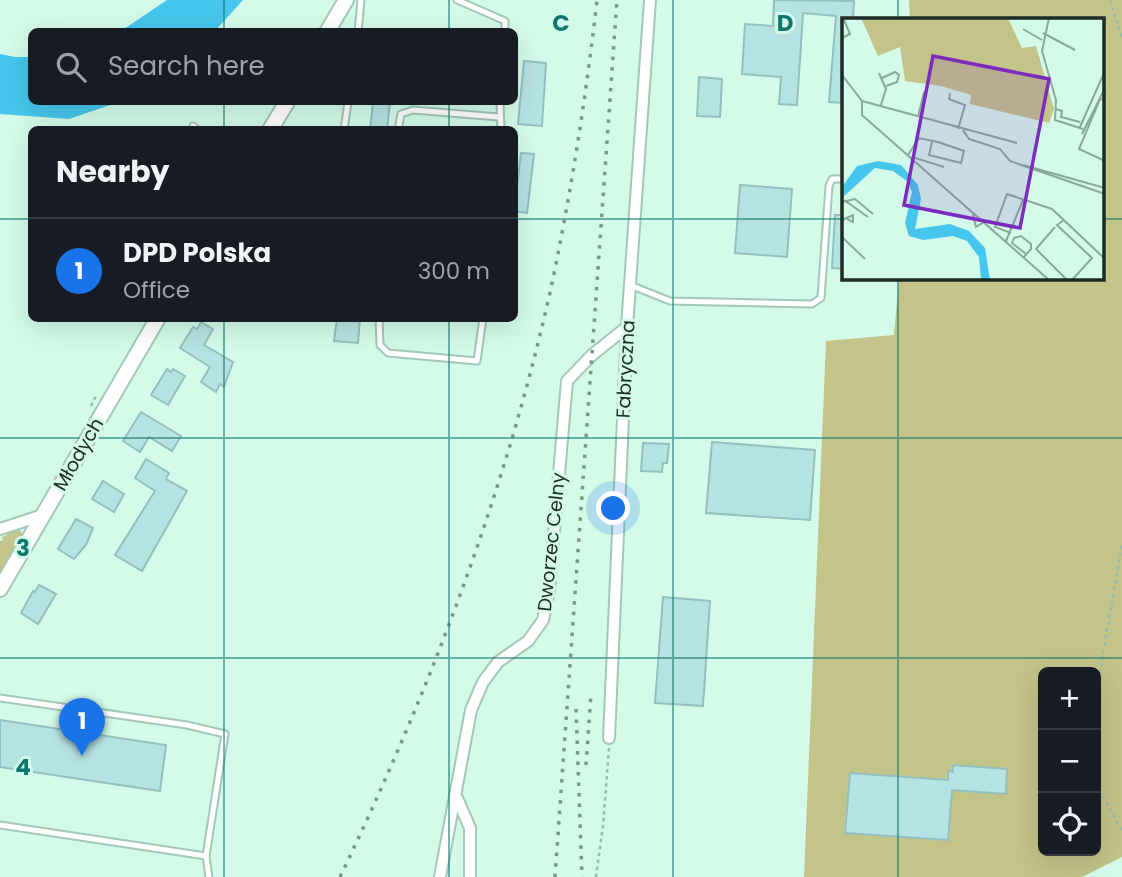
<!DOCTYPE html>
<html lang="en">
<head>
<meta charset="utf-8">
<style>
  body { margin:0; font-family:Poppins,sans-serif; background:#20242c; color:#f1f3f6 }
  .controls { position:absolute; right:21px; bottom:21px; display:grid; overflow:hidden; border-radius:10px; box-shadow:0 7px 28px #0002 }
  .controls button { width:63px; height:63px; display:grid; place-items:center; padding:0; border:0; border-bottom:2px solid #363941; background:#171b24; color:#f1f3f6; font:35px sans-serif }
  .you { position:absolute; left:614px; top:509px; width:24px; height:24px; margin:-18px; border:5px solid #fff; border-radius:50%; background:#1a73e8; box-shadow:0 0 0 10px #1a73e833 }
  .badge { display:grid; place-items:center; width:46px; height:46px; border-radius:50%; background:#1a73e8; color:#fff; font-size:23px; font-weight:700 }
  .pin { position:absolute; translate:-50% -58px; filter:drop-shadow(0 2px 4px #0008) }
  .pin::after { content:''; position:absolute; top:37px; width:24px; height:21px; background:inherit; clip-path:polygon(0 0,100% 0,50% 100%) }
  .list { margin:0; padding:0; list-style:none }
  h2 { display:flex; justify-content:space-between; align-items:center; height:91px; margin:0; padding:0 28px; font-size:30px }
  h2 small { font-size:23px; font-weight:400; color:#9ea1a6 }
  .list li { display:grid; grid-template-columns:46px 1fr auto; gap:21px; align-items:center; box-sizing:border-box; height:105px; padding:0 28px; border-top:2px solid #363941 }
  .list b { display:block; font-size:26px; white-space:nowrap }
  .list p { margin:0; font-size:23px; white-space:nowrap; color:#9ea1a6 }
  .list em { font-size:23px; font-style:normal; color:#9ea1a6 }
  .icon { flex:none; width:38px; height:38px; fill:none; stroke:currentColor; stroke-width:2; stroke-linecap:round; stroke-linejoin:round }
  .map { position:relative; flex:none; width:1122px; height:877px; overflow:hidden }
  .search { position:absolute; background:#171b24; box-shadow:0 7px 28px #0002; left:28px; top:28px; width:490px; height:77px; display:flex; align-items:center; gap:18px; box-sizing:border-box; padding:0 24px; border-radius:10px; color:#9ea1a6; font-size:26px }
  .panel { position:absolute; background:#171b24; box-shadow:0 7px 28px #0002; left:28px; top:126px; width:490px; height:196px; border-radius:10px }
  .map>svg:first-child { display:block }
  .green { fill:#c3c489; fill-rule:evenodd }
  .water { fill:#46c6ed }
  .building { fill:#b5e3e2; stroke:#93c0bf; stroke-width:2 }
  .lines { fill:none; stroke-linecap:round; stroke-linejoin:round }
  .service-casing { stroke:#a2c8b7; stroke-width:9 }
  .minor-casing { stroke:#a2c8b7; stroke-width:14 }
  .tertiary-casing { stroke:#a2c8b7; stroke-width:18 }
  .path { stroke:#9bbbac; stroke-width:2.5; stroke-dasharray:3.5 3.5; stroke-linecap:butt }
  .service { stroke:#fff; stroke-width:5 }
  .minor { stroke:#fff; stroke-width:10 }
  .tertiary { stroke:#fff; stroke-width:14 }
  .rail { stroke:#7b9689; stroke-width:3.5; stroke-dasharray:3.5 7; stroke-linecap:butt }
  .grid { fill:none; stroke:#0f766e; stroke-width:2; stroke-opacity:0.55 }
  .labels { text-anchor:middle; stroke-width:6; stroke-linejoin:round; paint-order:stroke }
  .street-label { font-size:19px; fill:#1c2b24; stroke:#d4fbe9 }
  .inset-road { fill:none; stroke:#8aa89a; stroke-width:2 }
  .view { fill:#7b2cbf; fill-opacity:0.15; stroke:#7b2cbf; stroke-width:3.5 }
  .inset-edge { fill:none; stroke:#1c2b24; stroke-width:3.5 }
  .grid-label { font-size:23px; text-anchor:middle; font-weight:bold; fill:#0f766e; stroke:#d4fbe9; stroke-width:6; stroke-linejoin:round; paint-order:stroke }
</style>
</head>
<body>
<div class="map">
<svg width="1122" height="877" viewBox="0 0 1122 877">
  <rect width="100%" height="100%" fill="#d4fbe9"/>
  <g class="green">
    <path d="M909,0H1122V857L1082,877H804L826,341L894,335L899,278H1103V19H910ZM1043,672H1096V851H1043Z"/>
    <path d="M20,530L23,535L0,575V541L3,540L2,537L7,535L6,532Z"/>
  </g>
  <g class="water">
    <path d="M167,0H243L215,31H121Z"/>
    <path d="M0,54L15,57H31L32,102H119L69,119L0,114Z"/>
  </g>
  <g class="building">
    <path d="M774,0L854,1L853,19H844V103L829,102L836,16L803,13L797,105L779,104L781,77L742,74L745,24L773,26Z"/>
    <path d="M524,61L546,63L542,126L518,124Z"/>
    <path d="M699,77L722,79L720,117L697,116Z"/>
    <path d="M373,102H390L387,130H370Z"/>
    <path d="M521,153L534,154L527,213L514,211Z"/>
    <path d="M740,185L792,189L787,257L735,253Z"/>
    <path d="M835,215H844V269L832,268Z"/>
    <path d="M337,318H360L358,343L334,341Z"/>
    <path d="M201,322L213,329L204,345L233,362L224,387L220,384L216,392L201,382L210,367L180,348L193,327L197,329Z"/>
    <path d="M167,369L171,372L173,369L185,376L168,405L151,395Z"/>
    <path d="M141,412L181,436L172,451L149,437L140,452L123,441Z"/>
    <path d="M712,442L815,450L810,520L706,513Z"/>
    <path d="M643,443L669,444L667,463H663L662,472L641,471Z"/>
    <path d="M146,459L169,473L166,479L187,491L142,571L115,555L155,491L135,478Z"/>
    <path d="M103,481L124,494L114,512L92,499Z"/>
    <path d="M76,519L93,528L86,545L74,559L58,549Z"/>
    <path d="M39,585L56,594L38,624L21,613L33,591L35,592Z"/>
    <path d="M663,597L710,601L703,706L655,703Z"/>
    <path d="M0,720L166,745L160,791L0,767Z"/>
    <path d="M953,765L1007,769L1006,794L952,790L948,840L845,833L850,773L948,780V771L953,772Z"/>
  </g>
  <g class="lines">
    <defs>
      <g id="service">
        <path d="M457,0L505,21V32"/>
        <path d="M358,32L361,0"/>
        <path d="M500,102L501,130"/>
        <path d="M193,126L198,130"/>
        <path d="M344,130L348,102"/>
        <path d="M398,130L401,114L413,110L499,117"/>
        <path d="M630,285L670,301L812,304L821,298L829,186L832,179H844"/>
        <path d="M379,318L380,345L388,353L477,361L483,318"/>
        <path d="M0,698L187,725L225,734L206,856L209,877"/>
        <path d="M0,825L206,856"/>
      </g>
      <g id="minor">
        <path d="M0,529L43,515"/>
        <path d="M609,738L627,327L650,0"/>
        <path d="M457,798L470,828V877"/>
        <path d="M440,877L471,710L483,682L498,662L528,641L543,620L549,591L567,381L592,355L627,327"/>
      </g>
      <g id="tertiary">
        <path d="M327,32L346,0"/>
        <path d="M270,130L287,102"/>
        <path d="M0,589L158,318"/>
      </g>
    </defs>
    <use href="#service" class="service-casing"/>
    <use href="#minor" class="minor-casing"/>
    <use href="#tertiary" class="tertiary-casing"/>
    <g class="path">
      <path d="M1110,0L1122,38"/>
      <path d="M91,406L97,394"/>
      <path d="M1096,694L1122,544"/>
      <path d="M1096,784L1122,831"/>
      <path d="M596,877L603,826L609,748"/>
    </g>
    <use href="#service" class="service"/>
    <use href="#minor" class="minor"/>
    <use href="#tertiary" class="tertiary"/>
    <g class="rail">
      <path d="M576,709L582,877"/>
      <path d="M586,765L591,694"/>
      <path d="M340,877C430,690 506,491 551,288C571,193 586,97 597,0"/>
      <path d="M555,877L617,0"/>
    </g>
  </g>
  <path class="grid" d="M224,0V32M449,0V32M673,0V877M898,0V19M224,102V130M449,102V130M0,219H32M514,219H844M1103,219H1122M898,278V877M224,318V877M449,318V877M0,438H1122M0,658H1122"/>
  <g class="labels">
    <g class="street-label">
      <text transform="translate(625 369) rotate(-87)" y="7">Fabryczna</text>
      <text transform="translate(78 454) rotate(-60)" y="7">Młodych</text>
      <text transform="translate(551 542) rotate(-84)" y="7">Dworzec Celny</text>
    </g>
  </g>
  <g transform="translate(842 18)">
    <rect width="262" height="262" fill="#d4fbe9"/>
    <path d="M19,0H166L180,30L194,28L212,91L207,105L128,86L129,77L99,68L63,63L58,29L36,38Z" fill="#c3c489"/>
    <path d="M36,143L59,147L76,167L79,181L73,211L108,206L127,213L143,230L148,262H139L137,239L125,223L111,218L81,222L67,218L63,205L70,174L66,164L51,153L33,150L0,180V169L15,148Z" fill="#46c6ed"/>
    <path class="inset-road" d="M207,0L200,33L214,82L213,102L241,111M181,11L200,22M201,15L233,32M0,20L8,16L2,2M37,55L44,71L39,87M0,57L20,83V97L207,262M40,60L53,54L57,57L55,64L44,68M108,75L107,81L123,87L116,111M263,82L258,81L237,131L263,143M20,83L175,125M214,91L220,93L219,99L238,104M76,99L82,74M237,111L263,53M121,112L127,121L158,131L168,143L263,176M240,116L263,70M66,137L77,120L96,124L122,133L119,145L87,137L90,124M70,139L102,149M181,147L263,170M2,182L26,199M0,184L13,181L31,196M131,196L134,209L142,204M0,202L11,197V204L5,201M222,202L215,207L250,240L230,262M213,209L194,231L225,262M169,215L153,209L165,176L210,191L263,241M0,219L23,241M164,223L181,182M182,239L189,231V226L179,218L172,220L170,225L184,236"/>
    <path class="view" d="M91,38L207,61L178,210L62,187Z"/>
    <rect width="262" height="262" class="inset-edge"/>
  </g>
  <g class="grid-label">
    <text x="561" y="31">C</text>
    <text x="785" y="31">D</text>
    <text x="23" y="556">3</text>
    <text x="23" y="775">4</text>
  </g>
</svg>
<div class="controls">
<button>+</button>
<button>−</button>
<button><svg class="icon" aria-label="locate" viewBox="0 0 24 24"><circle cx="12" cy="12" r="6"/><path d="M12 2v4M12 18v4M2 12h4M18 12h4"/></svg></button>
</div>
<div class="you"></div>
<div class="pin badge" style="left:82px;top:756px">1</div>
<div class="search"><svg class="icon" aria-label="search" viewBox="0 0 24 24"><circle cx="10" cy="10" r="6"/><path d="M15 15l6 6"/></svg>Search here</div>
<section class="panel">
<h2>Nearby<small></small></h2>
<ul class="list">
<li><span class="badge">1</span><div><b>DPD Polska</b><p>Office</p></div><em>300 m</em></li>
</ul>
</section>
</div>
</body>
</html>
